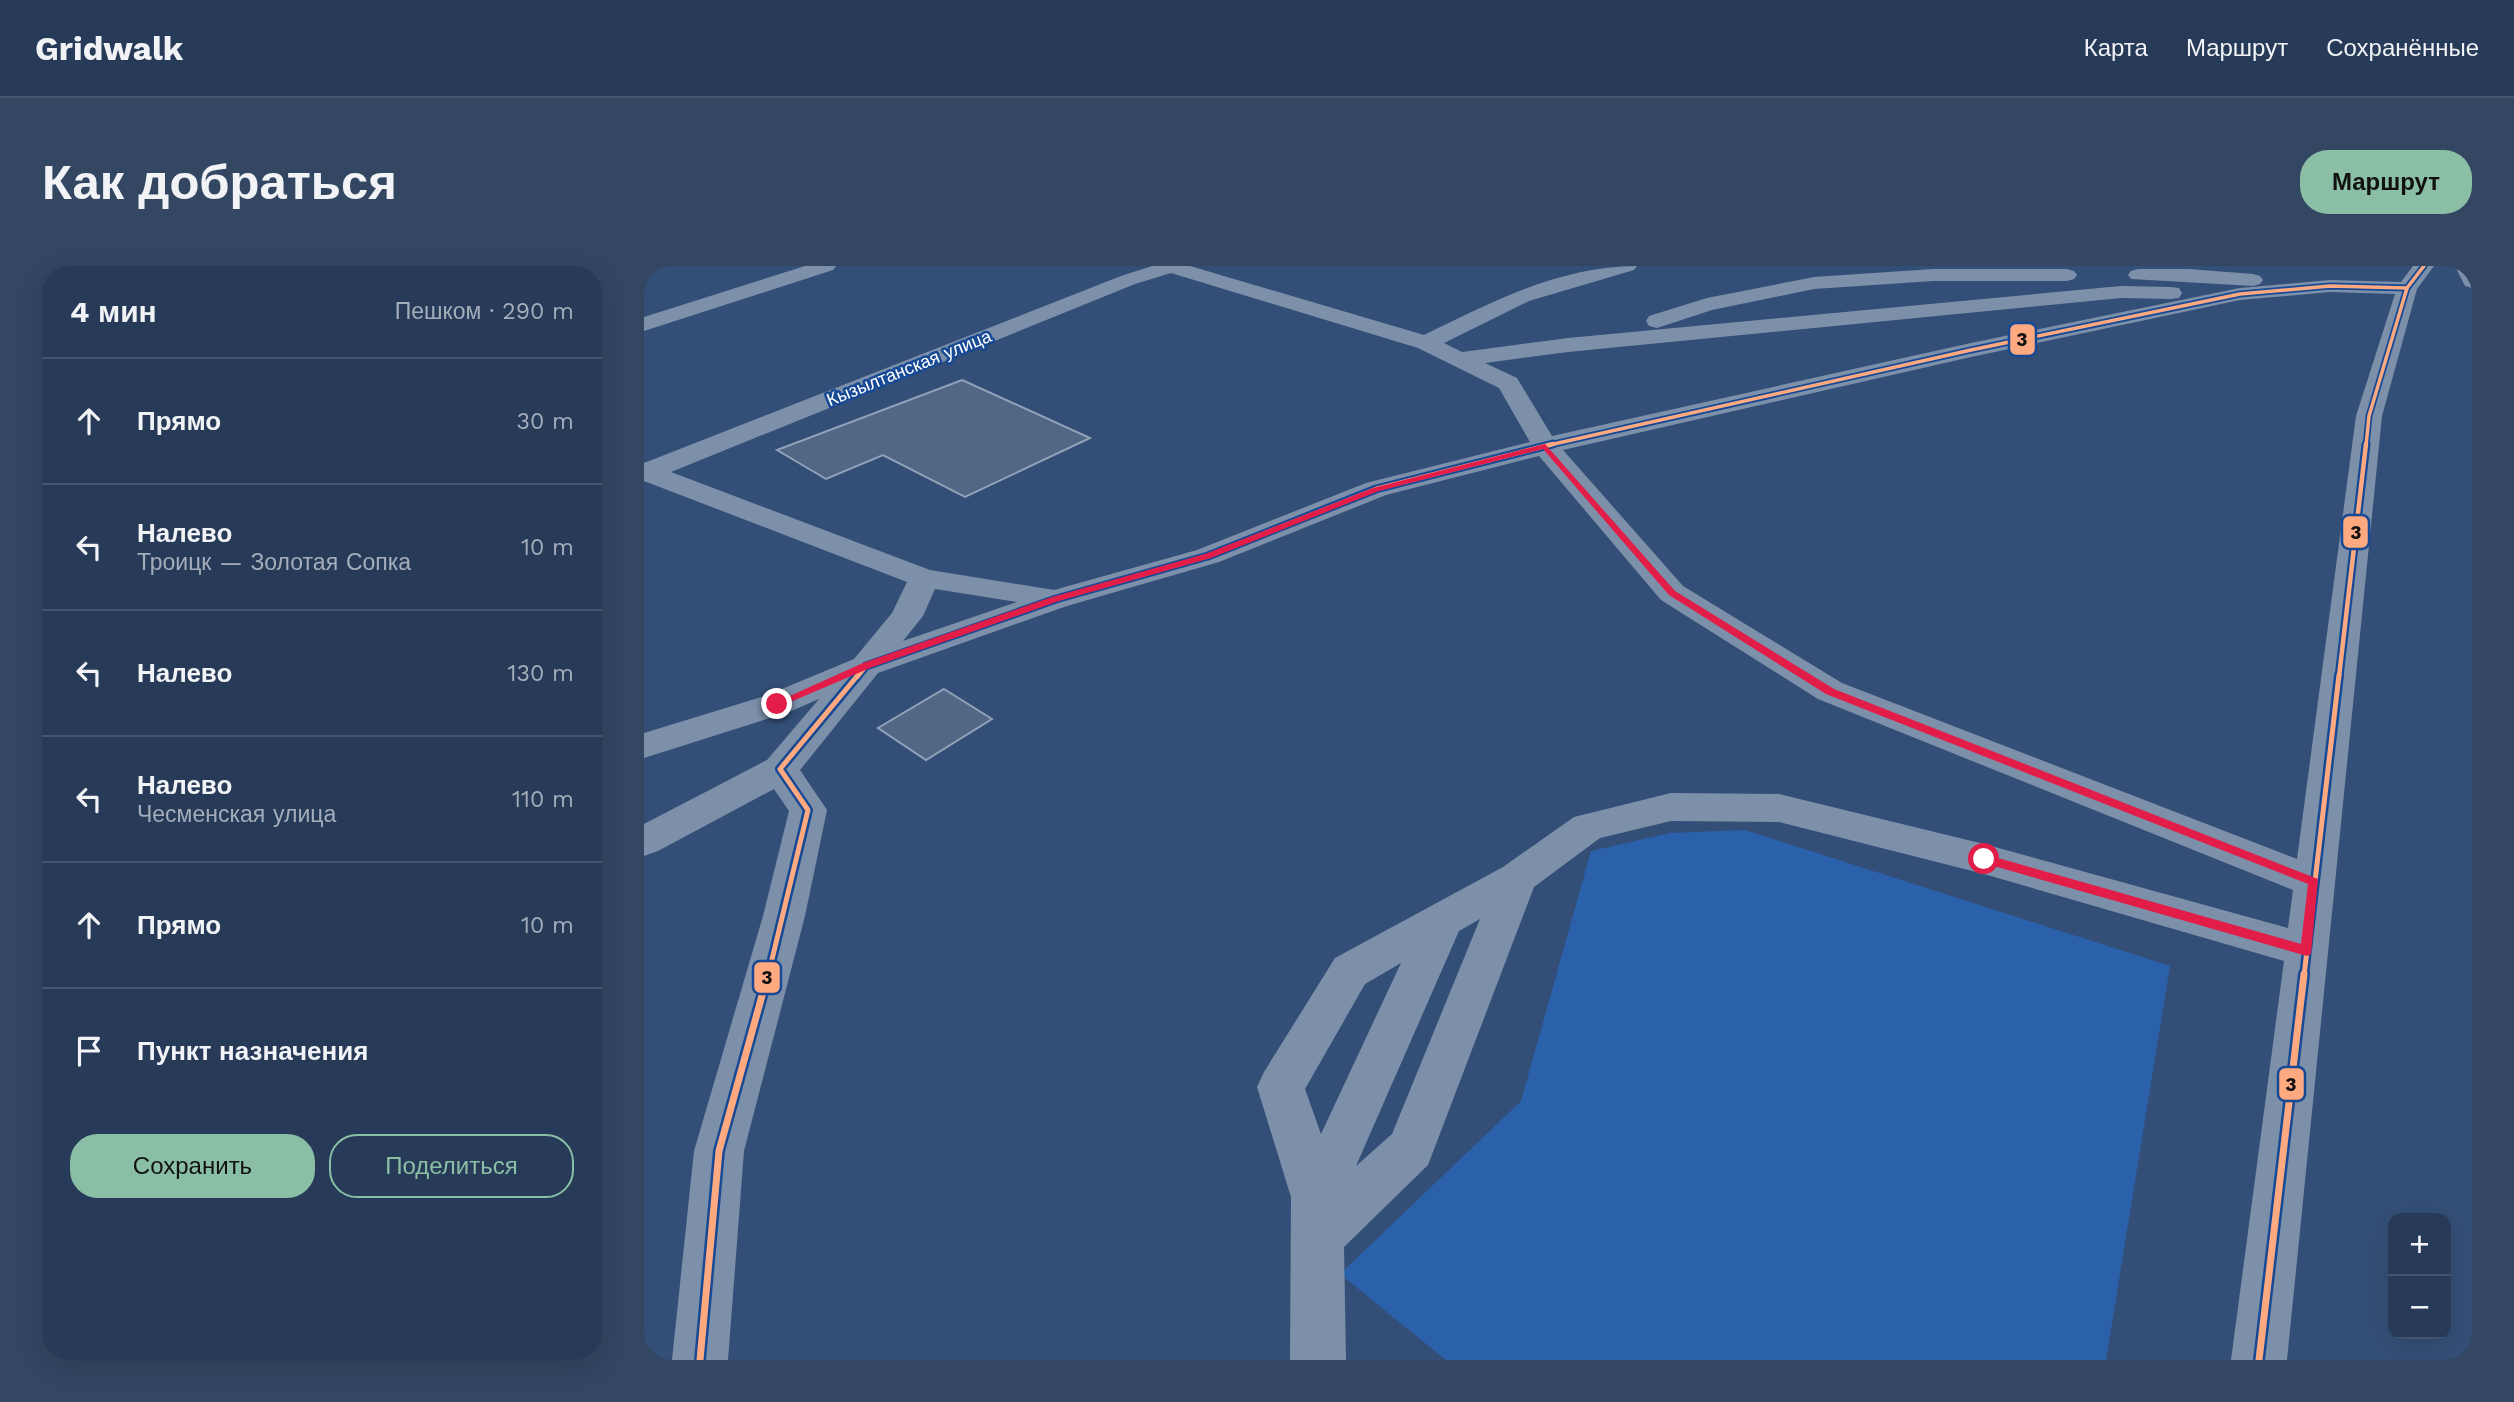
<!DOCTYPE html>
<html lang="ru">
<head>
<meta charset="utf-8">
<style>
  body { margin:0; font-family:"Work Sans",sans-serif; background:#334662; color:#f1f3f6 }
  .controls { position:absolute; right:21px; bottom:21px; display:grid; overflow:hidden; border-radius:14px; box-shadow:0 7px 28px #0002 }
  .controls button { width:63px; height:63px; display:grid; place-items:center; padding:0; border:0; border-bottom:2px solid #43556f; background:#273b59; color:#f1f3f6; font:35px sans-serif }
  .stop { position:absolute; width:21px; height:21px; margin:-16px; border:5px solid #e11d48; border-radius:50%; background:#fff }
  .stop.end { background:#e11d48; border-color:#fff; box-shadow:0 2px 7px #0008 }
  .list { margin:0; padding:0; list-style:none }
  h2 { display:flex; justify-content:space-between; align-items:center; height:91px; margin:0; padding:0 28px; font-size:30px }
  h2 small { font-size:23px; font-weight:400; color:#a4adba }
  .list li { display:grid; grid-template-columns:46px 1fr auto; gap:21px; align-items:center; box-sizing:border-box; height:126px; padding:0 28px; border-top:2px solid #43556f }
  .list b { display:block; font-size:26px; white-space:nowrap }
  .list p { margin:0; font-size:23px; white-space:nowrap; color:#a4adba }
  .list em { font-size:23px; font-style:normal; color:#a4adba }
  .actions { display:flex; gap:14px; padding:21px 28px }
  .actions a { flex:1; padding:16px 0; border:2px solid #8abfa5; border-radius:28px; text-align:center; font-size:24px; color:#8abfa5 }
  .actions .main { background:#8abfa5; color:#111 }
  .icon { flex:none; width:38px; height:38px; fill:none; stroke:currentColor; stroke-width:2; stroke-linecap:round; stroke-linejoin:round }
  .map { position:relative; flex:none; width:1828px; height:1094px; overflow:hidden; border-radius:28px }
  header { display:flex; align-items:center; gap:42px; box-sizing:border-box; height:98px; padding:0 35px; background:#273b59; border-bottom:2px solid #43556f }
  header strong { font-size:33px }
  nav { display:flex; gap:38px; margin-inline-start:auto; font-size:24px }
  .intro { display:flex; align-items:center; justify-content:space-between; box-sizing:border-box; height:168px; padding:0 42px }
  h1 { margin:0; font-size:49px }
  .button { padding:18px 32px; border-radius:28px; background:#8abfa5; color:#111; font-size:24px; font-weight:700 }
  main { display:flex; gap:42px; padding:0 42px }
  aside { flex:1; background:#273b59; border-radius:28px; box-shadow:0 7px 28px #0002 }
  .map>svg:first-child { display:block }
  .green { fill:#2b60aa }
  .building { fill:#506786; stroke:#91a1b8; stroke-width:2 }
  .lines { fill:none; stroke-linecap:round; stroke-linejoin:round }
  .minor { fill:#7c90aa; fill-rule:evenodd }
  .bus-1-far3-casing { stroke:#174994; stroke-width:7 }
  .bus-1-far2-casing { stroke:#174994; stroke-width:9 }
  .bus-1-far1-casing { stroke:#174994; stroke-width:10 }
  .bus-1-casing { stroke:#174994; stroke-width:12 }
  .bus-1-far3 { stroke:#ffa980; stroke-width:3.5 }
  .bus-1-far2 { stroke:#ffa980; stroke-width:4.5 }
  .bus-1-far1 { stroke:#ffa980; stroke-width:5 }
  .bus-1 { stroke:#ffa980; stroke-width:7 }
  .route { fill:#e11d48 }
  .labels { text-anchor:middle; stroke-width:5; stroke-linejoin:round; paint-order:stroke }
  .far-street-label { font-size:18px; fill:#fff; stroke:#174994 }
  .line-badge { stroke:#174994; stroke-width:2.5 }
  .pale-badge-label { font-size:19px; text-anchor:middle; font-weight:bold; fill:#111 }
</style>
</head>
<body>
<header>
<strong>Gridwalk</strong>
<nav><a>Карта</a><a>Маршрут</a><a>Сохранённые</a></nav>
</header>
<div class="intro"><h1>Как добраться</h1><a class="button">Маршрут</a></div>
<main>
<aside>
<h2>4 мин<small>Пешком · 290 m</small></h2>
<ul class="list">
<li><svg class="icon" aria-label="ahead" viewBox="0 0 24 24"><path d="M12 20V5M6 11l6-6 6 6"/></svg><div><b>Прямо</b></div><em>30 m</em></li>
<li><svg class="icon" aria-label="left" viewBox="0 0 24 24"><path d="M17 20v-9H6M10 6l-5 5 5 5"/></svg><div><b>Налево</b><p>Троицк — Золотая Сопка</p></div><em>10 m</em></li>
<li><svg class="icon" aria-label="left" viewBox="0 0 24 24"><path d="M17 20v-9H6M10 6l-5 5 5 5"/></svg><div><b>Налево</b></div><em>130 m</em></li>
<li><svg class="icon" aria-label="left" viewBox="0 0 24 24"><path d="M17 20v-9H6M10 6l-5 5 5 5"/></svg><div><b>Налево</b><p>Чесменская улица</p></div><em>110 m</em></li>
<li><svg class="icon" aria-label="ahead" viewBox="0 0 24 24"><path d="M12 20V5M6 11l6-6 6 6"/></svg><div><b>Прямо</b></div><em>10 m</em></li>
<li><svg class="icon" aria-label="arrive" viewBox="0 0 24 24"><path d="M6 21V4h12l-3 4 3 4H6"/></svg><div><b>Пункт назначения</b></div></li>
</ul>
<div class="actions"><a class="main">Сохранить</a><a>Поделиться</a></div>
</aside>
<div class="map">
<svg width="1828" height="1094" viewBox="0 0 1828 1094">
  <rect width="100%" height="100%" fill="#344f77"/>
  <path class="green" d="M1101,564L1526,700L1462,1094H802L696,1008L877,835L947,585L1026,567Z"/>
  <g class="building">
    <path d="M318,114L446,172L321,231L239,189L182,213L133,184Z"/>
    <path d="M300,423L348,453L282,494L234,462Z"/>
  </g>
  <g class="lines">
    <g class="minor">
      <path d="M161,0H192L189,4L0,65V51Z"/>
      <path d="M508,0H546L780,69C848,36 916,0 993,0L990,4L885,35L800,77L818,86L924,72L1477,20L1527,21L1535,22L1538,27L1535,32L1527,33L1477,32L924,86L841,97L873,112L908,170L1327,77L1596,22L1686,14L1757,16L1769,0H1790L1773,23L1738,150L1643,1094H1587L1640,695L1340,608L1135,556L1027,555L956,572L890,621L784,899L700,981L702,1094H646L647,931L613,821L620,806L691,692L859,601L930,551L1027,527L1135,528L1340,578L1644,662L1649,624L1174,433L1017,334L895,190L742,229L575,296L423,340L234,407L156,504L183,544L161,650L100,885L84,1094H28L50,885L119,650L145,545L130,523L14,585L0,590V558L123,494L175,433L145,446L0,492V467L121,430L210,393L248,347L263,316L0,215V197L477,10ZM527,7L774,82L855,122L886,176L722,217L553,284L410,324L286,304L27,206L491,18ZM1686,26L1751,28L1712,150L1653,593L1198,417L1039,320L919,184L1327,91L1596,34ZM291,323L373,336L259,375L279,350ZM836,653L748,868L712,900L815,665ZM757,697L677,868L661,823L721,718Z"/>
      <path d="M1811,0H1828V22L1821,20Z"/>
      <path d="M1289,3H1423L1430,5L1433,9L1430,13L1423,15H1289L1170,23L1068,44L1013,62L1005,60L1002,55L1005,50L1063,32L1170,11Z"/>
      <path d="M1494,3H1545L1609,8L1616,10L1619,14L1616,18L1609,20L1487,13L1484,9L1487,5Z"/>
    </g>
    <defs>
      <g id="bus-1-far3">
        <path d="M901,180L1327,84L1596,28L1686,20L1763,22"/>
        <path d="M1722,180L1725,150L1763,22L1780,0"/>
      </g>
      <g id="bus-1-far2">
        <path d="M213,411L222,400L412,333L564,290L732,223L909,178"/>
        <path d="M1695,411L1722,178"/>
      </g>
      <g id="bus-1-far1">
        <path d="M124,710L164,544L136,503L214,409"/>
        <path d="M1660,710L1695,409"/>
      </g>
      <g id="bus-1">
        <path d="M56,1094L75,885L124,708"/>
        <path d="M1615,1094L1660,708"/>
      </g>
    </defs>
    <use href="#bus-1-far3" class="bus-1-far3-casing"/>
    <use href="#bus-1-far2" class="bus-1-far2-casing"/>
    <use href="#bus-1-far1" class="bus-1-far1-casing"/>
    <use href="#bus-1" class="bus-1-casing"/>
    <use href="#bus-1-far3" class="bus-1-far3"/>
    <use href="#bus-1-far2" class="bus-1-far2"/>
    <use href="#bus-1-far1" class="bus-1-far1"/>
    <use href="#bus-1" class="bus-1"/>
  </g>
  <path class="route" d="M901,178L1031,325L1190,423L1674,613L1667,688L1663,690L1336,596L1334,593L1340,588L1657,678L1664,618L1182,428L1025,329L899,183L735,225L567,292L415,335L226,402L137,440L128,438L219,397L408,331L561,288L729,222Z"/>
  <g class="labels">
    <g class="far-street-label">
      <text transform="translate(265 102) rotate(-22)" y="6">Кызылтанская улица</text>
    </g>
  </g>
  <g class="line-badge">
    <rect x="1365" y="57" width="27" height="33" rx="7" fill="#ffa980"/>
    <rect x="1698" y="249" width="27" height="34" rx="7" fill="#ffa980"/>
    <rect x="109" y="695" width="28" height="33" rx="7" fill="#ffa980"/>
    <rect x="1634" y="801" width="27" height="34" rx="7" fill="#ffa980"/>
  </g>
  <g class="pale-badge-label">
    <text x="1378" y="80">3</text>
    <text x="1712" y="273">3</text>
    <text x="123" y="718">3</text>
    <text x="1647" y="825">3</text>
  </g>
</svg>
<div class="controls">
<button>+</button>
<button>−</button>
</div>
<div class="stop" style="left:1340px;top:593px"></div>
<div class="stop end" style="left:133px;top:438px"></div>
</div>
</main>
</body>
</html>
